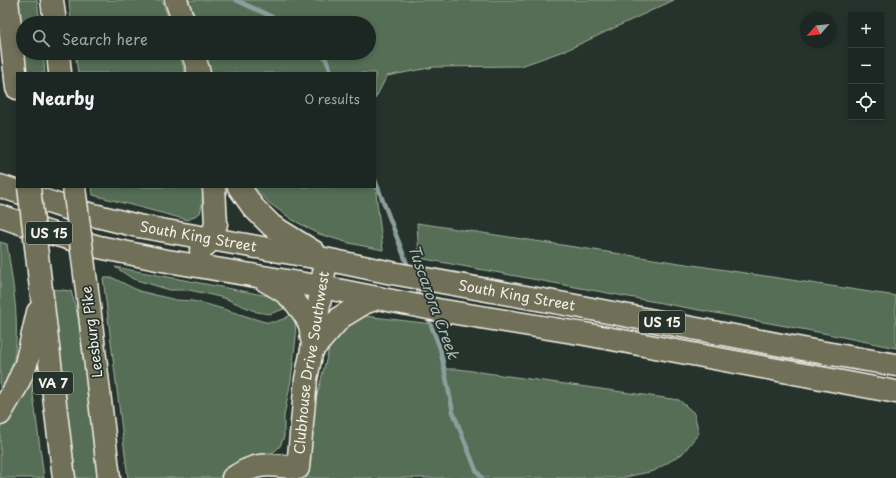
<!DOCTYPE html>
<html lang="en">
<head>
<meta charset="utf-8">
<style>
  body { margin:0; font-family:"Playpen Sans",sans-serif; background:#29322f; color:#f1f3f6 }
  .controls { position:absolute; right:12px; top:12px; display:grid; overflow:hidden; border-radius:0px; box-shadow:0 2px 6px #0003 }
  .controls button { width:36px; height:36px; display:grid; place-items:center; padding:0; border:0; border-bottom:1px solid #3a4340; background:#1c2622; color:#f1f3f6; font:20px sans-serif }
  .compass { position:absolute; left:800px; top:12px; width:36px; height:36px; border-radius:50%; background:#1c2622; box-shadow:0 2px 6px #0003; rotate:243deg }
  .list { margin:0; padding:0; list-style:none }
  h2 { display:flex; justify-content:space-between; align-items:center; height:52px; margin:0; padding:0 16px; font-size:17px }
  h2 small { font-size:13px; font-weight:400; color:#a0a5a5 }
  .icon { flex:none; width:22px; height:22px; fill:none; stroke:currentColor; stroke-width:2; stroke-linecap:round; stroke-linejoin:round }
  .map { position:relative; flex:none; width:896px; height:478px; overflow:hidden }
  .search { position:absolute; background:#1c2622; box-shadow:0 2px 6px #0003; left:16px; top:16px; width:360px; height:44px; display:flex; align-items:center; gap:10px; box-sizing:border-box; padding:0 14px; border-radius:22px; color:#a0a5a5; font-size:15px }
  .panel { position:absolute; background:#1c2622; box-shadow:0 2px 6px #0003; left:16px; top:72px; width:360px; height:116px; border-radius:0px }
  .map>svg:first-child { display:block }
  .green { fill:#546e54; stroke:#a4b09e }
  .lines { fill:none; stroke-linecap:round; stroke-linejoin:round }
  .stream { stroke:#8b9f9c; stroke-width:4.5 }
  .highway-casing { stroke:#f4f1e8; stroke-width:25 }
  .highway { stroke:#706f59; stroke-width:22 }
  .highway-bridge-casing { stroke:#f4f1e8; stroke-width:25; stroke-linecap:butt }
  .highway-bridge { stroke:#706f59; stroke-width:22 }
  .labels { text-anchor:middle; stroke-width:3.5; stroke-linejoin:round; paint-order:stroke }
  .shield { fill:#26332d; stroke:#b6b8b0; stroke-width:1 }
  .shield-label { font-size:13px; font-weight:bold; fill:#f4f1e8 }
  .street-label { font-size:14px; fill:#f4f1e8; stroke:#26332d }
  .water-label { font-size:15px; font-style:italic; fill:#aebbb6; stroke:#26332d }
</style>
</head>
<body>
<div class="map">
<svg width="896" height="478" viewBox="0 0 896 478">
  <rect width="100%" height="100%" fill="#26332d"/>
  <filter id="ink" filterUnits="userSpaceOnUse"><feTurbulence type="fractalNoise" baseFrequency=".025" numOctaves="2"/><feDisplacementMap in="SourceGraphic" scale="8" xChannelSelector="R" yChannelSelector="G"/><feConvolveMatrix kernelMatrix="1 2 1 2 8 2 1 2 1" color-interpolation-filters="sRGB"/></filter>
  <g filter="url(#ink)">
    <g class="green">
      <path d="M13,0H37L40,23H23V53H43L45,73H21Z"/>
      <path d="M69,0H162L170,23H71Z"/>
      <path d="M186,0H674L569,49L521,66L434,67L387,76L375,99V73H210L204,53H369V23H194Z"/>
      <path d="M75,53H179L185,73H78Z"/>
      <path d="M375,185L383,250L349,243L319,234L293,220L269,203L254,187H375Z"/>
      <path d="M92,187H203L202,205L200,213L188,220L93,195Z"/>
      <path d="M417,223L896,296V348L823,333L419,258Z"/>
      <path d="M0,242L7,244C13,287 28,356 0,393Z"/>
      <path d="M115,267L274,297L281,301L284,309L269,314L257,312L224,298L203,293L189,290H170L133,279Z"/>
      <path d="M103,278H113L139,291L176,300L192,301L206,304L223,309L265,322H275L286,318L292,313L295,321L296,337L291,380L284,416V437L280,446L274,452L235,467L218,478H128Z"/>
      <path d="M52,289L71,291L79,320L99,478H71L54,337V306Z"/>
      <path d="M365,316L432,324L440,348L445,369H458L679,400L694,413L699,433L682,454L654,471L621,478H299L298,468L330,345L339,330L352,322Z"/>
      <path d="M31,379L44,478H0V424Z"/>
    </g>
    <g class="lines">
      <g class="stream">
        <path d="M236,0L285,23"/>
        <path d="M323,53L332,73"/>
        <path d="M375,180L409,269"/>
        <path d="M415,284L421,299"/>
        <path d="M427,315L440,348L453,412L476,470L482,478"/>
      </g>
      <defs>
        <g id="highway">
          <path d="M7,0L17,88"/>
          <path d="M52,0L55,23"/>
          <path d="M176,0L184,23"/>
          <path d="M58,53L60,73"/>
          <path d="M193,53L199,73"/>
          <path id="s1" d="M0,186L24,194L73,210L138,226L325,259L392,273L576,306L808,350L896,365"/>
          <path d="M239,187L253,207L272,226L314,252"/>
          <path d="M0,216L50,233L99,247L162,260L322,287L438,310L585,334L896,392"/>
          <path d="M201,250L211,239L216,224L214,187"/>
          <path d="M266,281C273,285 281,289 288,295C297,303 308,317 311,329C311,332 311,336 312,339"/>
          <path d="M41,289L64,478"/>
          <path d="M89,306L109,478"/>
          <path d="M312,350L341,317L364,303L378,298"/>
          <path d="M0,414L16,387L26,364L38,312"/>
          <path id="s2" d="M233,478C238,475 242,472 247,470C263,462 281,466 298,468L306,379L312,350L324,272"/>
        </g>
      </defs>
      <use href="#highway" class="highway-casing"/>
      <use href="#highway" class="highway"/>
      <defs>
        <g id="highway-bridge">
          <path d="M29,187L41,289"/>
          <path d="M74,187L89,306"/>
        </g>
      </defs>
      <use href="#highway-bridge" class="highway-bridge-casing"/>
      <use href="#highway-bridge" class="highway-bridge"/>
    </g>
  </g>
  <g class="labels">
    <g class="shield">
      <rect x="26" y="222" width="46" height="22" rx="3"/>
      <rect x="639" y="311" width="46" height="22" rx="3"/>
      <rect x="33" y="372" width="40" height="22" rx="3"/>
    </g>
    <g class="shield-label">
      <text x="49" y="238">US 15</text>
      <text x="662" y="327">US 15</text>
      <text x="53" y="388">VA 7</text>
    </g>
    <g class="street-label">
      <text dy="5" stroke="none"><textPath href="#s1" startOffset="205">South King Street</textPath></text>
      <text dy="5" stroke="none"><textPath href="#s1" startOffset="529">South King Street</textPath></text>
      <text transform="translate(92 332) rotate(-97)" y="5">Leesburg Pike</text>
      <text dy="5" stroke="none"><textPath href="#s2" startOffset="174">Clubhouse Drive Southwest</textPath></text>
    </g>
    <g class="water-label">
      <text transform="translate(433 302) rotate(70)" y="5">Tuscarora Creek</text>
    </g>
  </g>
</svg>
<div class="controls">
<button>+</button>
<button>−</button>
<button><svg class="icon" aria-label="locate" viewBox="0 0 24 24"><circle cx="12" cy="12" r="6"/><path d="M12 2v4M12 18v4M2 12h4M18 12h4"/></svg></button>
</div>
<svg class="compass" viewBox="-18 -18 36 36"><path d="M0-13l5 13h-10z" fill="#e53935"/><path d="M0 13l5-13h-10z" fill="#a0a5a5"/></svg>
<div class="search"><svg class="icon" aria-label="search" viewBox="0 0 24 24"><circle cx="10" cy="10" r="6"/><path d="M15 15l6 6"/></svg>Search here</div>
<section class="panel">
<h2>Nearby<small>0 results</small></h2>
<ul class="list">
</ul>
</section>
</div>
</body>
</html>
